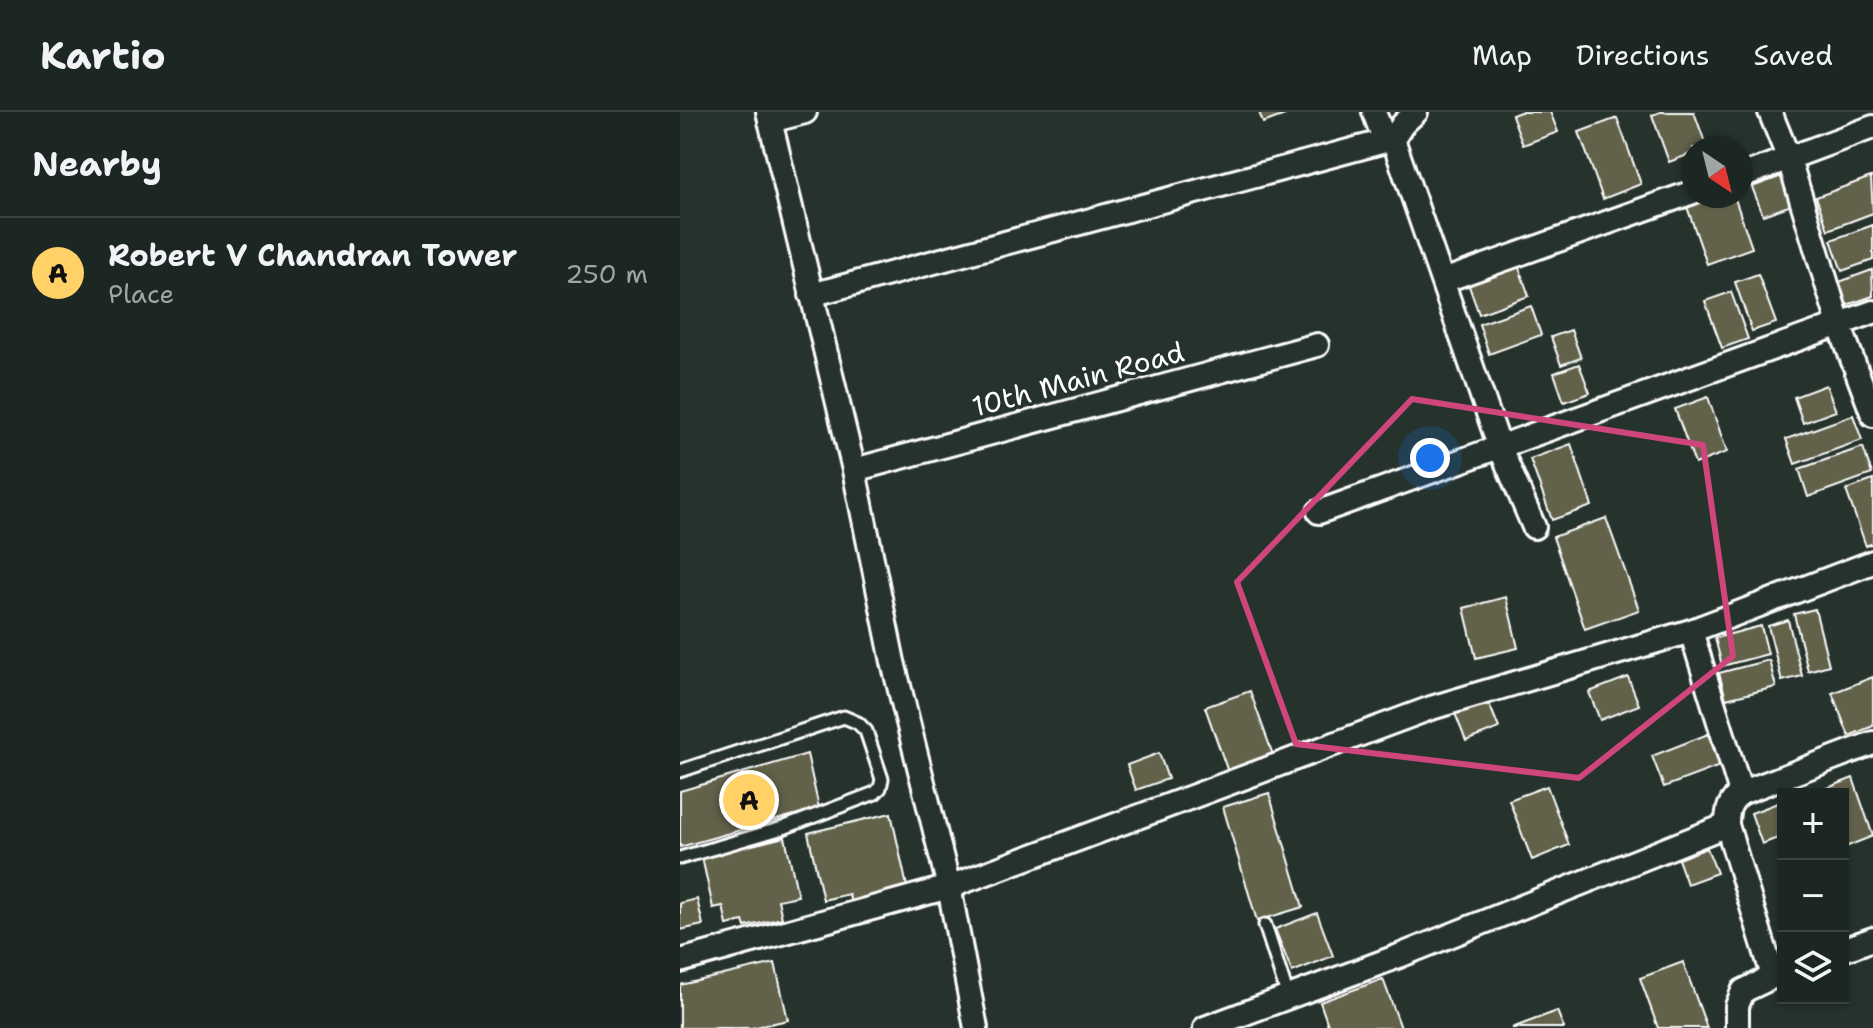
<!DOCTYPE html>
<html lang="en">
<head>
<meta charset="utf-8">
<style>
  body { margin:0; font-family:"Shantell Sans",sans-serif; background:#29322f; color:#f1f3f6 }
  .controls { position:absolute; right:24px; bottom:24px; display:grid; overflow:hidden; border-radius:0px; box-shadow:0 2px 6px #0004 }
  .controls button { width:72px; height:72px; display:grid; place-items:center; padding:0; border:0; border-bottom:2px solid #3a4340; background:#1c2622; color:#f1f3f6; font:40px sans-serif }
  .compass { position:absolute; left:1001px; top:24px; width:72px; height:72px; border-radius:50%; background:#1c2622; box-shadow:0 2px 6px #0004; rotate:145deg }
  .you { position:absolute; left:750px; top:346px; width:28px; height:28px; margin:-20px; border:6px solid #fff; border-radius:50%; background:#1a73e8; box-shadow:0 0 0 12px #1a73e833 }
  .badge { display:grid; place-items:center; width:52px; height:52px; border-radius:50%; background:#ffd166; color:#111; font-size:26px; font-weight:700 }
  .pin { position:absolute; translate:-50% -50%; border:4px solid #fff; box-shadow:0 2px 8px #0006 }
  .list { margin:0; padding:0; list-style:none }
  h2 { display:flex; justify-content:space-between; align-items:center; height:104px; margin:0; padding:0 32px; font-size:34px }
  h2 small { font-size:26px; font-weight:400; color:#a0a5a5 }
  .list li { display:grid; grid-template-columns:52px 1fr auto; gap:24px; align-items:center; box-sizing:border-box; height:112px; padding:0 32px; border-top:2px solid #3a4340 }
  .list b { display:block; font-size:30px; white-space:nowrap }
  .list p { margin:0; font-size:26px; white-space:nowrap; color:#a0a5a5 }
  .list em { font-size:26px; font-style:normal; color:#a0a5a5 }
  .icon { flex:none; width:44px; height:44px; fill:none; stroke:currentColor; stroke-width:2; stroke-linecap:round; stroke-linejoin:round }
  .map { position:relative; flex:none; width:1193px; height:916px; overflow:hidden }
  header { display:flex; align-items:center; gap:48px; box-sizing:border-box; height:112px; padding:0 40px; background:#1c2622; border-bottom:2px solid #3a4340 }
  header strong { font-size:38px }
  nav { display:flex; gap:44px; margin-inline-start:auto; font-size:28px }
  main { display:flex }
  aside { flex:1; background:#1c2622 }
  .map>svg:first-child { display:block }
  .building { fill:#62624c; stroke:#fff; stroke-width:2 }
  .lines { fill:none; stroke-linecap:round; stroke-linejoin:round }
  .lane-casing { stroke:#fff; stroke-width:17 }
  .street-casing { stroke:#fff; stroke-width:28 }
  .lane { stroke:#26332d; stroke-width:11 }
  .street { stroke:#26332d; stroke-width:22 }
  .marked { fill:none; stroke:#ce467c; stroke-width:6; stroke-linejoin:round }
  .labels { text-anchor:middle; stroke-width:7; stroke-linejoin:round; paint-order:stroke }
  .street-label { font-size:28px; fill:#fff; stroke:#26332d }
</style>
</head>
<body>
<header>
<strong>Kartio</strong>
<nav><a>Map</a><a>Directions</a><a>Saved</a></nav>
</header>
<main>
<aside>
<h2>Nearby<small></small></h2>
<ul class="list">
<li><span class="badge">A</span><div><b>Robert V Chandran Tower</b><p>Place</p></div><em>250 m</em></li>
</ul>
</aside>
<div class="map">
<svg width="1193" height="916" viewBox="0 0 1193 916">
  <rect width="100%" height="100%" fill="#26332d"/>
  <filter id="ink" filterUnits="userSpaceOnUse"><feTurbulence type="fractalNoise" baseFrequency=".0125" numOctaves="2"/><feDisplacementMap in="SourceGraphic" scale="16" xChannelSelector="R" yChannelSelector="G"/><feConvolveMatrix kernelMatrix="1 2 1 2 8 2 1 2 1" color-interpolation-filters="sRGB"/></filter>
  <g filter="url(#ink)">
    <g class="building">
      <path d="M579,0H613L583,11Z"/>
      <path d="M840,0H870L878,20L843,33L832,3Z"/>
      <path d="M980,0H1014L1027,36H1013V41L989,50L972,3Z"/>
      <path d="M937,6L961,72L923,87L899,20Z"/>
      <path d="M1102,64L1112,93L1083,103L1072,75Z"/>
      <path d="M1191,65L1193,101L1148,118L1136,85Z"/>
      <path d="M1019,84H1054L1072,136L1027,152L1005,89Z"/>
      <path d="M1193,113V148L1162,159L1151,128Z"/>
      <path d="M838,153L849,184L799,202L788,171Z"/>
      <path d="M1192,158L1193,184L1167,193L1159,170Z"/>
      <path d="M1078,162L1096,211L1072,219L1055,170Z"/>
      <path d="M1051,180L1068,227L1042,236L1025,189Z"/>
      <path d="M851,194L861,223L809,242L799,212Z"/>
      <path d="M891,218L901,246L881,253L871,225Z"/>
      <path d="M899,252L910,281L884,290L874,261Z"/>
      <path d="M1146,273L1156,299L1123,311L1114,285Z"/>
      <path d="M1028,285L1047,340L1015,352L995,297Z"/>
      <path d="M1173,303L1182,328L1115,352L1106,327Z"/>
      <path d="M891,332L912,394L872,408L850,347Z"/>
      <path d="M1183,335L1192,362L1128,385L1119,357Z"/>
      <path d="M1193,368V431L1186,434L1166,378Z"/>
      <path d="M926,406L959,498L905,517L873,425Z"/>
      <path d="M826,485L838,536L796,546L784,496Z"/>
      <path d="M1135,497L1149,553L1128,559L1114,502Z"/>
      <path d="M1108,508L1122,564L1102,569L1088,514Z"/>
      <path d="M1081,514L1088,542L1042,554L1035,526Z"/>
      <path d="M1089,548L1096,575L1046,587L1039,561Z"/>
      <path d="M948,565L959,593L920,608L909,580Z"/>
      <path d="M1193,565V614L1169,624L1152,581Z"/>
      <path d="M570,579L593,643L548,660L525,595Z"/>
      <path d="M806,584L819,616L786,629L773,596Z"/>
      <path d="M1028,622L1040,654L984,675L972,644Z"/>
      <path d="M479,641L488,667L456,678L447,653Z"/>
      <path d="M127,642L139,696L0,735V679Z"/>
      <path d="M1173,666L1193,724L1163,736V682H1132Z"/>
      <path d="M867,674L889,733L852,748L829,688Z"/>
      <path d="M589,681L623,795L577,809L543,695Z"/>
      <path d="M1103,689V724L1082,732L1071,701Z"/>
      <path d="M211,701L228,779L171,792L169,782L143,788L128,721Z"/>
      <path d="M105,725L118,784L98,788L102,806L65,815L63,809L47,813L43,794L33,796L22,745Z"/>
      <path d="M1027,736L1037,761L1007,772L998,747Z"/>
      <path d="M17,787L23,813L0,818V791Z"/>
      <path d="M637,801L653,844L612,860L595,817Z"/>
      <path d="M1003,850L1027,916H978L960,866Z"/>
      <path d="M95,851L108,908L72,916H0V873Z"/>
      <path d="M703,867L721,916H649L640,890Z"/>
      <path d="M877,899L884,916H832Z"/>
    </g>
    <g class="lines">
      <defs>
        <g id="lane">
          <path d="M0,659L164,605L178,611L186,619L202,667L200,676L195,681L103,716L0,746"/>
          <path d="M585,813L608,885"/>
        </g>
        <g id="street">
          <path d="M88,0L174,358L213,550L269,775L296,916"/>
          <path d="M694,0L705,29"/>
          <path d="M1090,0L1109,47L1159,212L1193,303"/>
          <path d="M90,9L125,0"/>
          <path d="M713,27L819,333L854,415"/>
          <path d="M1061,64L1193,15"/>
          <path d="M763,169L1013,80"/>
          <path d="M131,183L713,27L723,12L736,0"/>
          <path d="M174,358L637,233"/>
          <path d="M639,400L1193,200"/>
          <path d="M1011,519L1193,450"/>
          <path d="M1163,838L1193,827"/>
          <path d="M0,849L269,775L751,596L1011,519L1061,681"/>
          <path d="M1093,864L1047,713C1047,699 1049,689 1061,681L1193,631"/>
          <path d="M525,916L719,844L1047,713"/>
          <path d="M1057,916V894L1063,879L1103,860"/>
        </g>
      </defs>
      <use href="#lane" class="lane-casing"/>
      <use href="#street" class="street-casing"/>
      <use href="#lane" class="lane"/>
      <use href="#street" class="street"/>
    </g>
  </g>
  <path class="marked" d="M732,287L1023,333L1053,544L899,666L616,632L557,470Z"/>
  <g class="labels">
    <g class="street-label">
      <text transform="translate(398 267) rotate(-15)" y="10">10th Main Road</text>
    </g>
  </g>
</svg>
<div class="controls">
<button>+</button>
<button>−</button>
<button><svg class="icon" aria-label="layers" viewBox="0 0 24 24"><path d="M12 4l9 5-9 5-9-5zM3 14l9 5 9-5"/></svg></button>
</div>
<svg class="compass" viewBox="-18 -18 36 36"><path d="M0-13l5 13h-10z" fill="#e53935"/><path d="M0 13l5-13h-10z" fill="#a0a5a5"/></svg>
<div class="you"></div>
<div class="pin badge" style="left:69px;top:688px">A</div>
</div>
</main>
</body>
</html>
